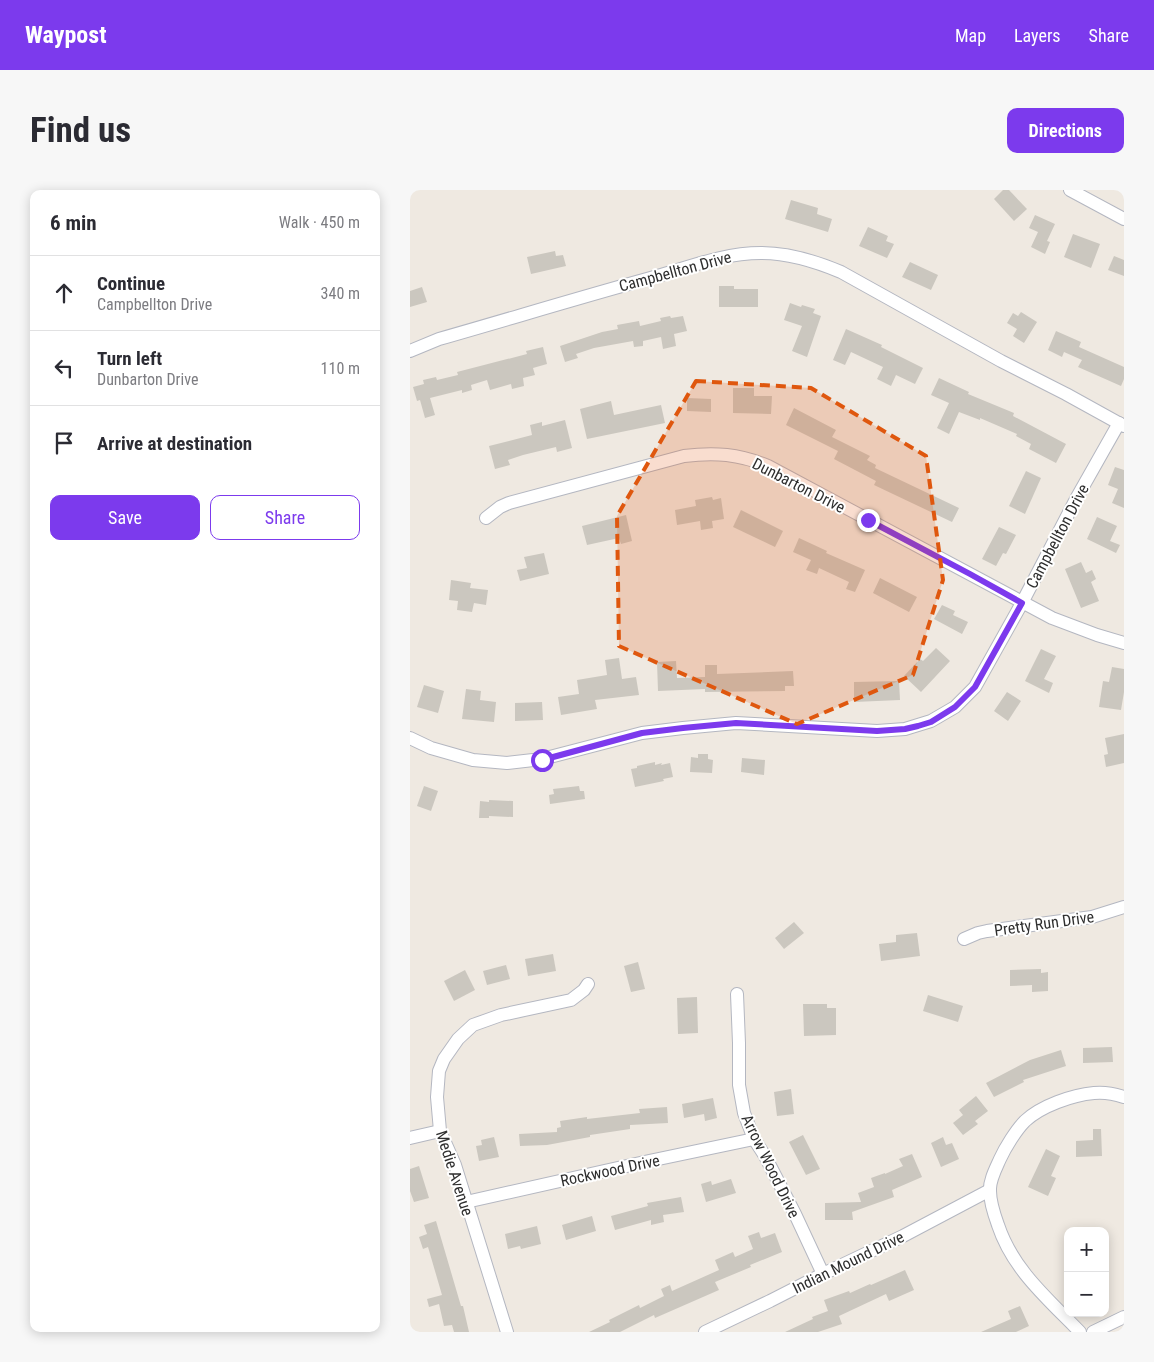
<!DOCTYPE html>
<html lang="en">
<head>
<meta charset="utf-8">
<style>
  body { margin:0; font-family:"Roboto Condensed",sans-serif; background:#f7f7f7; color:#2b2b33 }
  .controls { position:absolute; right:15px; bottom:15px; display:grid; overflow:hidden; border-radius:10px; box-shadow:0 2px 12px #0003 }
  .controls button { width:45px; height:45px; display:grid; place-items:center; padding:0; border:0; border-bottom:1px solid #e1e1e2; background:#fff; color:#2b2b33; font:25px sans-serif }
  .stop { position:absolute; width:15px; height:15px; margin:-11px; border:4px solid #7c3aed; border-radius:50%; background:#fff }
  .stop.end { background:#7c3aed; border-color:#fff; box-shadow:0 1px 5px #0008 }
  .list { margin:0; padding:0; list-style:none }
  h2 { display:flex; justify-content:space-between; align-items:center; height:65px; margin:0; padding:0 20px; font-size:21px }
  h2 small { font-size:16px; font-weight:400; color:#7c7c81 }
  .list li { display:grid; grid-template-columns:32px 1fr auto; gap:15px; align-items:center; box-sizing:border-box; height:75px; padding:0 20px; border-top:1px solid #e1e1e2 }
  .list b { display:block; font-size:19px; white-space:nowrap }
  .list p { margin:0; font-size:16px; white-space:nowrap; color:#7c7c81 }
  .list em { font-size:16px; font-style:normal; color:#7c7c81 }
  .actions { display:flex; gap:10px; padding:15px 20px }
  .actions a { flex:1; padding:11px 0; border:1px solid #7c3aed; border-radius:10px; text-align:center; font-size:18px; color:#7c3aed }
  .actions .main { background:#7c3aed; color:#fff }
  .icon { flex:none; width:28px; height:28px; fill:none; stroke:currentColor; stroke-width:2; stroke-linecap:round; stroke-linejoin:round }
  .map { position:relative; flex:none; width:714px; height:1142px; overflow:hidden; border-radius:10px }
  header { display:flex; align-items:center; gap:30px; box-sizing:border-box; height:70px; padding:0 25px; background:#7c3aed; color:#fff }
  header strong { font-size:24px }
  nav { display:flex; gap:28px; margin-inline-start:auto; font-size:18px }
  .intro { display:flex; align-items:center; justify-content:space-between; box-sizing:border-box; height:120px; padding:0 30px }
  h1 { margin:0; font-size:35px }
  .button { padding:12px 22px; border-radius:10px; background:#7c3aed; color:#fff; font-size:18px; font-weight:700 }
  main { display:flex; gap:30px; padding:0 30px }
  aside { flex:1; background:#fff; border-radius:10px; box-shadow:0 2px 12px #0003 }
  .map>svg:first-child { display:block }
  .building { fill:#cbc7bf }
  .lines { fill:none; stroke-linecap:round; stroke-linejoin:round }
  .minor-casing { stroke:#b4b7c1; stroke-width:14 }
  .minor { stroke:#fff; stroke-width:12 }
  .route { stroke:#7c3aed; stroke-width:6 }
  .marked { fill:#df570e; fill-opacity:0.2; stroke:#df570e; stroke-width:4; stroke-dasharray:10 6; stroke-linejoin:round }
  .labels { text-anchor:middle; stroke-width:4; stroke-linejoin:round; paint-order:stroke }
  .street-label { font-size:16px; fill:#2e2e2e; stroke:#fff }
</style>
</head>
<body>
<header>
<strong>Waypost</strong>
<nav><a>Map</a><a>Layers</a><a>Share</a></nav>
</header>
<div class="intro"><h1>Find us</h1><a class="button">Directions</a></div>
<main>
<aside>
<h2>6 min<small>Walk · 450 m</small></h2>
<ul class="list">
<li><svg class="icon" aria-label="ahead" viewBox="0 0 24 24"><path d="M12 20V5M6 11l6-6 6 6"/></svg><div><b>Continue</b><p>Campbellton Drive</p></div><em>340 m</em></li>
<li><svg class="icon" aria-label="left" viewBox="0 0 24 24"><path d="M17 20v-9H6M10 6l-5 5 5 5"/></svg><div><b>Turn left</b><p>Dunbarton Drive</p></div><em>110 m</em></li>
<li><svg class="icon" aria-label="arrive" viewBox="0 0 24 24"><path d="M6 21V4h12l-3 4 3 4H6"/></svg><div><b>Arrive at destination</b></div></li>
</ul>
<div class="actions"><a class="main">Save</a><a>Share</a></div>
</aside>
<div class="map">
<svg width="714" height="1142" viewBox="0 0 714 1142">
  <rect width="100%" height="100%" fill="#efe9e1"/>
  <g class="building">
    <path d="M593,0H599L617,19L604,31L584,9Z"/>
    <path d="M381,10L408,18L407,24L422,29L418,42L375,29Z"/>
    <path d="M625,25L645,34L637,51L640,52L635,64L621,57L628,42L619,38Z"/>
    <path d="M458,37L478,46L476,51L484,54L477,68L449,56Z"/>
    <path d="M663,44L690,54L681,78L654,67Z"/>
    <path d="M145,61L146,66L153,65L156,76L121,84L117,67Z"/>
    <path d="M704,66L714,70V86L698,80Z"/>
    <path d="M500,72L528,85L521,100L492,87Z"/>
    <path d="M309,96H324V99H348V117H309Z"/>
    <path d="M12,97L17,112L0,117V101Z"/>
    <path d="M380,113L391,117L392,115L405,119L403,123L411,126L397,167L382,161L392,136L374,130Z"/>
    <path d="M611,122L627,132L614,153L603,146L607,139L597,133L603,123L608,126Z"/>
    <path d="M260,126L261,128L273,126L277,141L264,144L266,156L253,159L251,147L233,151V156L224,157L223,151L184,158L166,164L168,168L155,172L150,156L192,142L208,139L207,135L229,131L230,136L251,131L250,128Z"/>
    <path d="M436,139L472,155L471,157L513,178L505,194L486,185L481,196L467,189L473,177L441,162L435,175L423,170Z"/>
    <path d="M646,141L671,152L669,157L714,177V189L711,196L668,177L672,170L654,162L652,167L638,160Z"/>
    <path d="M133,157L137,174L123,178L125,185L113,188L114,196L102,199L101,194L80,200L77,190L61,195L62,200L52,203V200L20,208L25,225L15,228L10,210L7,211L3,197L14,194L13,190L26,187L27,190L48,185L47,182L117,164L116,161Z"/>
    <path d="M529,188L559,202L558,204L604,223L603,226L656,254L646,273L619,259L621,254L606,246L607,244L570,228V230L549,222L539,244L527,238L539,213L521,205Z"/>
    <path d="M323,198H344V206H362L361,224L323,223Z"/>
    <path d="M277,208L301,209V222L277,221Z"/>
    <path d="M201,211L204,225L251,215L255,233L177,249L170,219Z"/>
    <path d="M384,218L426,240L422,247L460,266L457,270L466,275L465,278L549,318L542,332L464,295L466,291L424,269L428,261L376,235Z"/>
    <path d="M155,230L162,258L147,262L146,257L113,265L98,270L100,275L85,279L79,256L122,245L120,235L132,232V236Z"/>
    <path d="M705,277L714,280V318L702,313L708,299L698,295Z"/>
    <path d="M616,281L631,288L615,324L599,316Z"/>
    <path d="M302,307L303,310L311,308L314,329L302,331L303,338L291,340L290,331L267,335L265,320L286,316L285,310Z"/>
    <path d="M331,320L373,341L365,357L323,337Z"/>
    <path d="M216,325L222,351L211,354L209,348L177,355L172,336Z"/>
    <path d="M687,327L707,336L700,351L710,355L706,363L677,349Z"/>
    <path d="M589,337L606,345L596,364L593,363L586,376L572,369Z"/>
    <path d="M389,348L417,361L416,363L455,380L445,402L436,399L439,392L409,378L407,384L396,380L401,370L383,362Z"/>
    <path d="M134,363L139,384L110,391L107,380L117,378L114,367Z"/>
    <path d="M671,372L676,383L682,380L686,389L681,392L689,411L671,418L655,379Z"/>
    <path d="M470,388L507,407L499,422L463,403Z"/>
    <path d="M41,390L61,393L60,398L78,400L76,415L64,413L62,422L47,420L48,411L39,410Z"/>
    <path d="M532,415L545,421L543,425L558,432L552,444L524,429Z"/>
    <path d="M526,458L540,471L511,502L494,486L510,469L513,471Z"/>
    <path d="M631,459L646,466L634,489L643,493L639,503L615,491Z"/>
    <path d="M209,468L212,489L226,487L229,505L185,510L187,519L151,525L148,507L169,504L167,490L197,485L195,470Z"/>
    <path d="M266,471L267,488L295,487V475H307V484L383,481L384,496H375V501L295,502V499L248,501L247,472Z"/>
    <path d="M702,477L714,479V502L711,520L689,517L693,491L699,492Z"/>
    <path d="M489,491L490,510L444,512V492Z"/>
    <path d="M14,495L34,501L28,523L7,517Z"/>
    <path d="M56,499L71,501L70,510L86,512L84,532L52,529Z"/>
    <path d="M597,502L611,511L598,531L584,521Z"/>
    <path d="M132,512L133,530L105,531V513Z"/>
    <path d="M714,544V573L696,577L694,565L698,564L695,548Z"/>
    <path d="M288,564H298V569L303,570L302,583L280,582L281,567L288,568Z"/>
    <path d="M332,568L355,570L354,585L331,582Z"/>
    <path d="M245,572V575L252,573L251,575L260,573L263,587L253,589L254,591L225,597L221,579L227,578V576Z"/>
    <path d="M14,596L28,601L21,621L7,616Z"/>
    <path d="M169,596L170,601H174L175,609L140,614L139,605L144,604L143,599Z"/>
    <path d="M79,610L103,611V627L79,626V628H69L70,611L79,612Z"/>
    <path d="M384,732L394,743L374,759L365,748Z"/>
    <path d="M507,743L510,766L471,771L469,754L486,752V745Z"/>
    <path d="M143,764L146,781L118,786L115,769Z"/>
    <path d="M228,772L235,799L221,802L214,776Z"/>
    <path d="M96,775L100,789L77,795L73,781Z"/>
    <path d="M631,779V783L638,782V801L622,802V795L600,796V780Z"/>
    <path d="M55,780L65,800L44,811L34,791Z"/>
    <path d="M518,805L553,816L548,832L513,821Z"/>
    <path d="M287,807L288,843L268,844L267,808Z"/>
    <path d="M393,814H417V818H426V845L394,846Z"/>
    <path d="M702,857L703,872L673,873V858Z"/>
    <path d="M651,860L656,876L613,890L614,892L584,907L576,893L620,870Z"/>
    <path d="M381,899L384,924L367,926L364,902Z"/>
    <path d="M566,906L578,921L565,931L568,934L553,945L543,933L553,925L549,920Z"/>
    <path d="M303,908L307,928L295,931L294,924L274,928L272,914Z"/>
    <path d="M257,917L258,933L220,935V939L180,945V947L137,955L110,956L109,944L147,942V938L151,937L150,931L177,927V929L230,923L229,919Z"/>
    <path d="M683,939H691L692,966L666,967V951L683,950Z"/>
    <path d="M393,945L410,979L396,985L379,952Z"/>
    <path d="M84,947L89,967L69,971L66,956L72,955L71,950Z"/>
    <path d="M533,947L536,955L542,953L549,969L531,977L521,953Z"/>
    <path d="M636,959L650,966L641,986L646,988L638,1006L618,997Z"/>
    <path d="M502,964L512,987L482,1000L484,1007L442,1022L443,1030H415V1013L451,1012L448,1003L464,997L461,988L475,983V984L493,976L489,969Z"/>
    <path d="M9,976L19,1008L4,1012L0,1001V979Z"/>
    <path d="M321,989L326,1003L296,1012L291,994L301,991L302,995Z"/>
    <path d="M271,1007L274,1022L253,1025L254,1032L241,1035V1030L205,1040L201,1026L238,1016L237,1013Z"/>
    <path d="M182,1026L186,1041L156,1050L152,1035Z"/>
    <path d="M26,1031L51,1116H53L59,1142H44L42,1135L34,1136L29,1114L19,1117L17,1109L32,1105L18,1057L13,1059L9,1047L17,1044L14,1035Z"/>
    <path d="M127,1036L131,1054L111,1059L110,1056L98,1059L95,1044Z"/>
    <path d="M349,1042L351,1048L365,1043L372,1062L340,1075L341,1077L305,1092L309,1100L245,1128L244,1125L210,1142H179L200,1132L199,1130L229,1115L230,1118L254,1106L251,1099L260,1095L262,1101L309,1080L305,1070L323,1062L325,1067L343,1059L338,1046Z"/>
    <path d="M495,1080L504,1100L479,1111L476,1104L429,1126L432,1134L408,1142H375L403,1129L402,1127L418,1121L414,1110L439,1101L440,1103L460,1094L461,1095Z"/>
    <path d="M610,1116L619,1136L606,1142H571L601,1129L598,1121Z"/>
  </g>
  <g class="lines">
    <defs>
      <g id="minor">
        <path d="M660,0L714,29"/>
        <path d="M0,161L29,149C99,129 168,108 237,89C275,79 311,63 351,63C379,63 405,71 431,82L591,171L656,204L714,236"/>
        <path d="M76,328L90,317L99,313L274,266C305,262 329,264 358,276L642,428L687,445L714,453"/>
        <path d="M0,548L21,558L63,570L97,573L132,569L232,543L273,538L326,533L467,541L495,539L521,531L545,517L565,497L612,413L666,309L709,233"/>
        <path d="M554,749L568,743L577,741L682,727L714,717"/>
        <path d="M327,804L329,853V895L334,923L344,949L355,966L385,1024L413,1084"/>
        <path d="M0,948L30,941"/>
        <path d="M56,1012L239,971L344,949"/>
        <path d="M97,1142L45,975L30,941L27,907L29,881L34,869L48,849L63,835L91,825L161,810L174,800L178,794"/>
        <path d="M295,1142L360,1111L413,1084L493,1046L580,1000"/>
        <path d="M670,1142C638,1109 603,1080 588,1035C584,1024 580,1012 580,1001C579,991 586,978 590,969C595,958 606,940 615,931C631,916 662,905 684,903C694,902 705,904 714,907"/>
        <path d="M683,1142L714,1127"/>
      </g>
    </defs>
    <use href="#minor" class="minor-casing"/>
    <use href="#minor" class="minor"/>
  </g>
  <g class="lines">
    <path class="route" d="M132,570L232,543L273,538L326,533L467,541L495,539L508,536L521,532L545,517L565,497L612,413L560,384L458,330"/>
  </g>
  <path class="marked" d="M286,191L401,198L516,266L533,390L503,485L387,534L209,456L207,326Z"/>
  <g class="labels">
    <g class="street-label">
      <text transform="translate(265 81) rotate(-15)" y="6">Campbellton Drive</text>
      <text transform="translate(389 295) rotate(27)" y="6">Dunbarton Drive</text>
      <text transform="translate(647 346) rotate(-62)" y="6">Campbellton Drive</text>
      <text transform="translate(634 733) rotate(-8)" y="6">Pretty Run Drive</text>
      <text transform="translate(361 976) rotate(64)" y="6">Arrow Wood Drive</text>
      <text transform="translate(200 980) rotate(-12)" y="6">Rockwood Drive</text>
      <text transform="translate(45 983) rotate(72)" y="6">Medie Avenue</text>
      <text transform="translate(438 1072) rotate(-26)" y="6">Indian Mound Drive</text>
    </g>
  </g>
</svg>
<div class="controls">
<button>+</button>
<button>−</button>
</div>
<div class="stop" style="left:132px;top:570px"></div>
<div class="stop end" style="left:458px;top:330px"></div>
</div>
</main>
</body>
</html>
